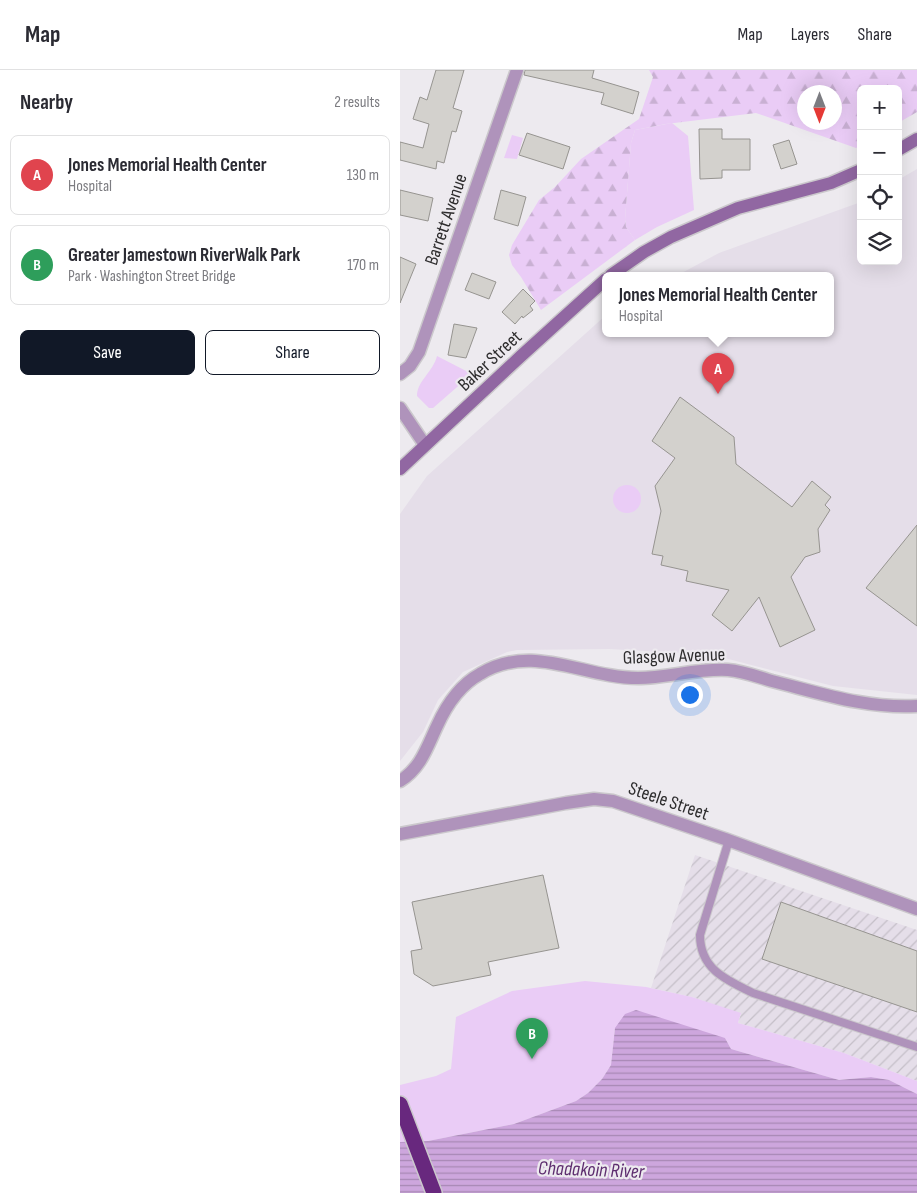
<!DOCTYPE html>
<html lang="en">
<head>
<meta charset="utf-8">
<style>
  body { margin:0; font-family:"Sofia Sans Condensed",sans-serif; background:#f7f7f7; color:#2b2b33 }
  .controls { position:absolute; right:15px; top:15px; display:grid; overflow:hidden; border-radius:8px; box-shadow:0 5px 20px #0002 }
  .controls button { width:45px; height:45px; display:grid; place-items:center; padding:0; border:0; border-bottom:1px solid #e1e1e2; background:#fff; color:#2b2b33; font:25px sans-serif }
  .compass { position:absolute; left:397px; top:15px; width:45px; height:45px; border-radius:50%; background:#fff; box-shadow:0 5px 20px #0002; rotate:180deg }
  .you { position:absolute; left:289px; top:624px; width:18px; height:18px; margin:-12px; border:4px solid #fff; border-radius:50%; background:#1a73e8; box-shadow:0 0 0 8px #1a73e833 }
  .badge { display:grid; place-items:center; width:32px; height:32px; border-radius:50%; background:#111827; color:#fff; font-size:16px; font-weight:700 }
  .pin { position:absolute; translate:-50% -41px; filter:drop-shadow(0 1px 2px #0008) }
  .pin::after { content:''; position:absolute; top:26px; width:18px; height:15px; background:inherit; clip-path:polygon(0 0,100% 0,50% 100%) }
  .popup { position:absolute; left:202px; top:202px; width:232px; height:65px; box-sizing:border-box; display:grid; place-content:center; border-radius:8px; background:#fff; filter:drop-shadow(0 1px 4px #0005); font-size:16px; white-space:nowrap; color:#7c7c81 }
  .popup b { font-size:19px; color:#2b2b33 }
  .popup::after { content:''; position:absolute; left:50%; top:100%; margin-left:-10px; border:10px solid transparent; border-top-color:#fff }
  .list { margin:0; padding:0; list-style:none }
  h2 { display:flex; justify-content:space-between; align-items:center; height:65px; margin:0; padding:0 20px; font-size:21px }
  h2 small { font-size:16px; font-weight:400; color:#7c7c81 }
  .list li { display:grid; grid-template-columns:32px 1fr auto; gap:15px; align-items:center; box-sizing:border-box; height:80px; margin:0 10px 10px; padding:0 10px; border:1px solid #e1e1e2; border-radius:8px }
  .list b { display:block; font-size:19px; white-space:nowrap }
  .list p { margin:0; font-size:16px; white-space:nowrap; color:#7c7c81 }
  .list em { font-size:16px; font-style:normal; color:#7c7c81 }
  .actions { display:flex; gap:10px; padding:15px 20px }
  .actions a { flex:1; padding:11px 0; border:1px solid #111827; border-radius:8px; text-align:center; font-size:18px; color:#111827 }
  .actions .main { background:#111827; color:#fff }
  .icon { flex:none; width:28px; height:28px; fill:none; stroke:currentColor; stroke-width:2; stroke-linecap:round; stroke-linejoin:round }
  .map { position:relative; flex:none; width:517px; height:1123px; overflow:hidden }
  header { display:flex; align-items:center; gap:30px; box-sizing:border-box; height:70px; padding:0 25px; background:#fff; border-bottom:1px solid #e1e1e2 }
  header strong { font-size:24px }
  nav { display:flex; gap:28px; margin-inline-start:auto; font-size:18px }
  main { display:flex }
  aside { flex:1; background:#fff }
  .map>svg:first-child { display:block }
  .built { fill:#e5dee9 }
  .industrial { fill:url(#industrial-furrows) }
  .green { fill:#eaccf6 }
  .forest { fill:url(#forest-firs); fill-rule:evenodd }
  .water { fill:url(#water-rules) }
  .building { fill:#d3d1cd; stroke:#969490 }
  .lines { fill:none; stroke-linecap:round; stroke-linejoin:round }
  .lane-casing { stroke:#cbc8cc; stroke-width:10 }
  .street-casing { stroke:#cbc8cc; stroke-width:15 }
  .secondary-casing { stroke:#cbc8cc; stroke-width:15 }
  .highway-casing { stroke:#cbc8cc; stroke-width:18 }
  .lane { stroke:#af93bb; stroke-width:8 }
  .street { stroke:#af93bb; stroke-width:12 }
  .secondary { stroke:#9167a2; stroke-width:12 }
  .highway { stroke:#68287e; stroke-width:15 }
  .labels { text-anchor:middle; stroke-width:4.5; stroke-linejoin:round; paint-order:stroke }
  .street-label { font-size:19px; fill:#2e2d2e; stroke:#edeaef }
  .water-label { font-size:20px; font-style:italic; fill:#5e2e6f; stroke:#edeaef }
</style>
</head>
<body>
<header>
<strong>Map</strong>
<nav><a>Map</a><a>Layers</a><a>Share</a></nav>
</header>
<main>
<aside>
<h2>Nearby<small>2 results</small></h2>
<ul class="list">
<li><span class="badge" style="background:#e0444e">A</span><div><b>Jones Memorial Health Center</b><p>Hospital</p></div><em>130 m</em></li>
<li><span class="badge" style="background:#2e9e5b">B</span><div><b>Greater Jamestown RiverWalk Park</b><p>Park · Washington Street Bridge</p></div><em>170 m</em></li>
</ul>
<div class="actions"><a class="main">Save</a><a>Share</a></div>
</aside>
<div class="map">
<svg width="517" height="1123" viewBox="0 0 517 1123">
  <defs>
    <pattern id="industrial-furrows" width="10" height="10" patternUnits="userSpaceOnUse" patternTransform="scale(1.25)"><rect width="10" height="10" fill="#e5dee9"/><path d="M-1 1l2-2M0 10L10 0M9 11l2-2" fill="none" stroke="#c5bfc8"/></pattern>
    <pattern id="forest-firs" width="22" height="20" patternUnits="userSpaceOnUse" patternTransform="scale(1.25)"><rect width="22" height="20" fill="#eaccf6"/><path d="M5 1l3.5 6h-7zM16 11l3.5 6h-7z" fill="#c9b0d3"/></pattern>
    <pattern id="water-rules" width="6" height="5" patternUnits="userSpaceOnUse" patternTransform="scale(1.25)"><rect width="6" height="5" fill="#cda6dd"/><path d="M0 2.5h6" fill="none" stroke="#a788b4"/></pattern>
  </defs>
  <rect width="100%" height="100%" fill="#edeaef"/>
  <path class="built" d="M517,99V625L433,616L313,585L209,579L117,580L107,582L63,602L38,630L23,662L0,691V444L27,406L205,246L206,263H430V205H278L319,183L461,132V191H498V110Z"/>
  <path class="industrial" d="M295,785L517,860V1011L444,983L338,953L341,944L292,927L251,918Z"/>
  <g class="green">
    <path d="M272,53L288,66L294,140L257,157L235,170L226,157L225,149L231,73L235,60Z"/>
    <path d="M112,65L123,68L117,89L104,88Z"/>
    <path d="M37,286L72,304L33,338H29L17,326C17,311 33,302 37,286Z"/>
    <circle cx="227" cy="429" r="14"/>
    <path d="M185,911L246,917L292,927L341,943L338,953L444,983L517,1011V1024L489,1010L471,1007L439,1010L331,979L325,968L215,958L211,995L202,1009L188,1023L176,1031L114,1054L28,1071L0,1072V1015L36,1006L51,999L56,947L112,921Z"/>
  </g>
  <path class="forest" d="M249,0H517V42L498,53V19H461V75L456,78L356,43L266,54L235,60L231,73L225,149L226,157L235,170L141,240L121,207L112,195L109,185L112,175L139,130L155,117L181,89L239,49L253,7ZM404,22H434V52H404Z"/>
  <path class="water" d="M236,940L325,968L331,979L439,1010L471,1007L489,1010L517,1024V1123H0V1072L28,1071L114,1054L176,1031L188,1023L202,1009L211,995L215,958L225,944Z"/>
  <g class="building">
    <path d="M36,0H64L53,38L62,41L56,62L52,61L44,93L37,91L36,99L0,90V72L23,78L29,54L13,49L20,27L27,30Z"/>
    <path d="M125,0H194L192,8L239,22L233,44L201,34L204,23L124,5Z"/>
    <path d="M299,59H322V69H350V100H322V108L300,109Z"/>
    <path d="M127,63L170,77L163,99L119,85Z"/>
    <path d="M389,70L397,94L381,99L373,75Z"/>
    <path d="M0,120L33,128L28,151L0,145Z"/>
    <path d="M101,120L126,127L118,156L94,149Z"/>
    <path d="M0,187L16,194L0,233Z"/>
    <path d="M72,203L96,212L89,229L65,220Z"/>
    <path d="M123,219L135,231L130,236L133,240L123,248L122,246L115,254L102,242Z"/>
    <path d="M54,254L77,258L66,288L48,285Z"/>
    <path d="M280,327L334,367L336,394L392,437L412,411L431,427L425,435L430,440L418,459L420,482L405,487L391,507L415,560L380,577L359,527L332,561L312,545L329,520L286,511L288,501L261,495L263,486L252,484L261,441L255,416L275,388L252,371Z"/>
    <path d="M517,455V556L466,518Z"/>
    <path d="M143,805L159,878L88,892L91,905L33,916L14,904L11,881L22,879L12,832Z"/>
    <path d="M381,832L517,881V942L362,889Z"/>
  </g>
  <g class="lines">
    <defs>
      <path id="lane" d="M329,770L300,865C300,899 326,910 353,923L517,977"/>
      <g id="street">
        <path d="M0,304L10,296L19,282L117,0"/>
        <path d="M0,338L25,375"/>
        <path d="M0,711C21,698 27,677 37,656C46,636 60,615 80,604C133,572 183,608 238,608C268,608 298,598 328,600C343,601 358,607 372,611C420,623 467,639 517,636"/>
        <path d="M0,764L166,733L194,729L213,731L325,769L517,839"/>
      </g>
      <g id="secondary">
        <path d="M498,80L517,69"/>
        <path d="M211,205L244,182L271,167L338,138L431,113L461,100"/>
        <path d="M0,399L121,286L206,209"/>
      </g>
      <path id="highway" d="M0,1034L34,1123"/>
    </defs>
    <use href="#lane" class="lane-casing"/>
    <use href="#street" class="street-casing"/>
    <use href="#secondary" class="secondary-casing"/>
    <use href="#highway" class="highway-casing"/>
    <use href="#lane" class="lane"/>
    <use href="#street" class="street"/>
    <use href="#secondary" class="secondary"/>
    <use href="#highway" class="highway"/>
  </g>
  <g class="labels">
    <g class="street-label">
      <text transform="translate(45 149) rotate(-71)" y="7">Barrett Avenue</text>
      <text transform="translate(89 290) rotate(-43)" y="7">Baker Street</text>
      <text transform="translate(274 585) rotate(-2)" y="7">Glasgow Avenue</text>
      <text transform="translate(269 730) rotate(19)" y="7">Steele Street</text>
    </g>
    <g class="water-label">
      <text transform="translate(191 1099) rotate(2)" y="7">Chadakoin River</text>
    </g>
  </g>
</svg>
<div class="controls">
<button>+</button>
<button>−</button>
<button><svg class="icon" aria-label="locate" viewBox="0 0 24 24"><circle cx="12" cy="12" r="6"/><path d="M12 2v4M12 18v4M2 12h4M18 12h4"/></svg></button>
<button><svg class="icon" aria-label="layers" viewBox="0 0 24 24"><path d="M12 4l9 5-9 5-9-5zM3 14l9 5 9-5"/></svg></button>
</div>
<svg class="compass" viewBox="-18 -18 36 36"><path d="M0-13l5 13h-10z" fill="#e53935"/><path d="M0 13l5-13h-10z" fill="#7c7c81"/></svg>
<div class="you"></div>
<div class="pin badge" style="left:318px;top:324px;background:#e0444e">A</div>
<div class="popup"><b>Jones Memorial Health Center</b>Hospital</div>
<div class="pin badge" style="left:132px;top:989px;background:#2e9e5b">B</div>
</div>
</main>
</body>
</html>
